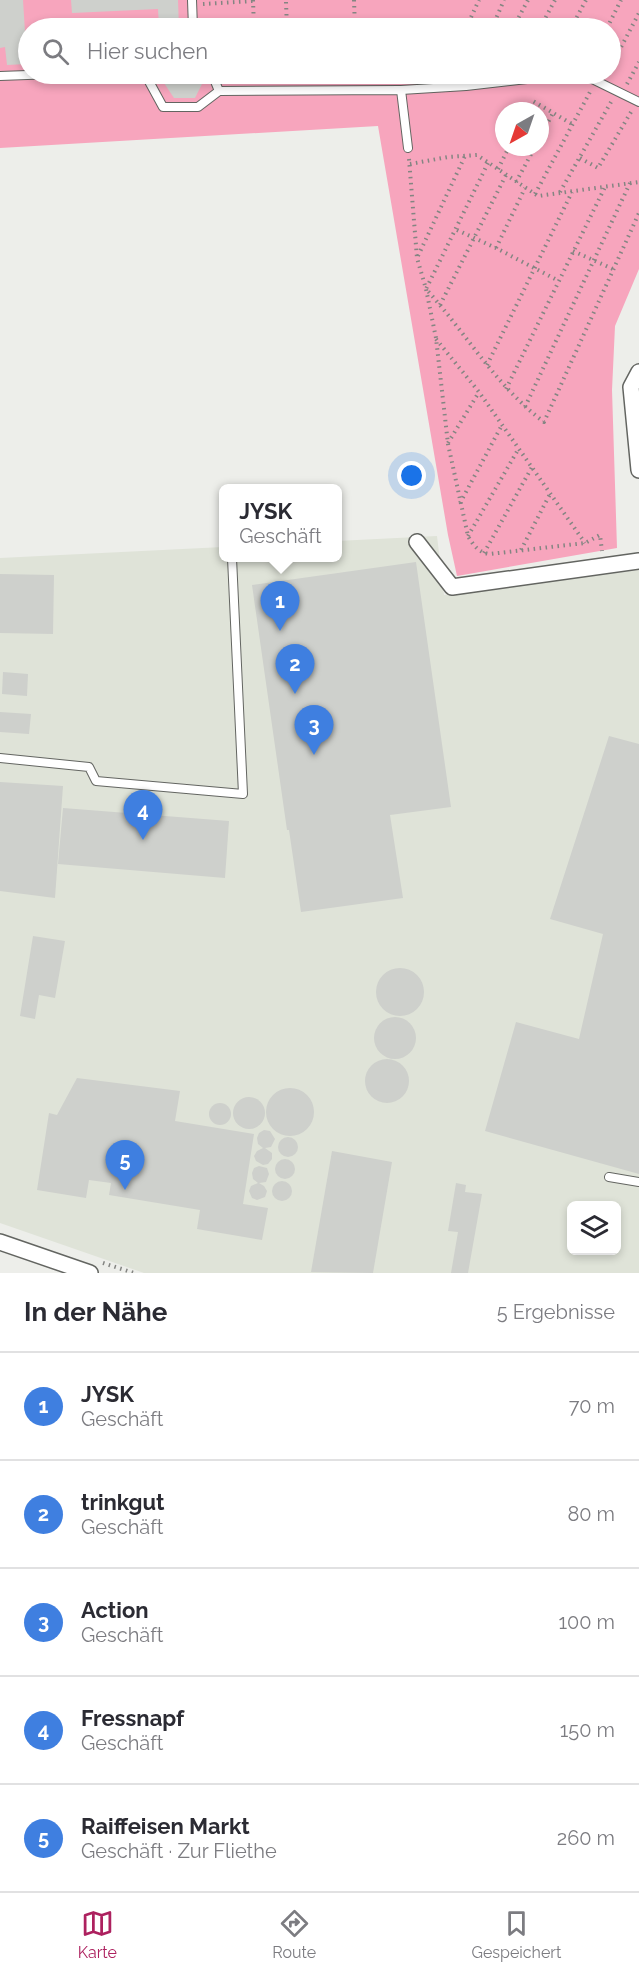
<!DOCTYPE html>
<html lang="de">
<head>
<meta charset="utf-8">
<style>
  body { margin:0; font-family:Raleway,sans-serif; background:#f7f7f7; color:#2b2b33 }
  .controls { position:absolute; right:18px; bottom:18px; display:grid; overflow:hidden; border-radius:9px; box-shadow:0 3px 9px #0003 }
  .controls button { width:54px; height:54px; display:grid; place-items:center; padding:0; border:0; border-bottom:2px solid #e1e1e2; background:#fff; color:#2b2b33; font:30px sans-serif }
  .compass { position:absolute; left:495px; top:102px; width:54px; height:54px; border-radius:50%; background:#fff; box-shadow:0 3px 9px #0003; rotate:220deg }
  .you { position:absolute; left:412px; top:476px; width:21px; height:21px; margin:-15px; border:4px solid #fff; border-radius:50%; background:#1a73e8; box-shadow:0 0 0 9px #1a73e833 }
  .badge { display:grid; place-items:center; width:39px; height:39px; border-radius:50%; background:#ad215f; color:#fff; font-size:20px; font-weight:700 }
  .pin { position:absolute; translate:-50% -50px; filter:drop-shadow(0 2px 3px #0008) }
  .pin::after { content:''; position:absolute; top:32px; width:21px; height:18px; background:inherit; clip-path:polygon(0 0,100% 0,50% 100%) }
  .popup { position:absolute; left:219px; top:484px; width:123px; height:78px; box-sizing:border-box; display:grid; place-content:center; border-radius:9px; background:#fff; filter:drop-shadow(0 2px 4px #0005); font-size:20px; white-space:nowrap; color:#7c7c81 }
  .popup b { font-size:22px; color:#2b2b33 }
  .popup::after { content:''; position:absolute; left:50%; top:100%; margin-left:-12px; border:12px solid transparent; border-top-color:#fff }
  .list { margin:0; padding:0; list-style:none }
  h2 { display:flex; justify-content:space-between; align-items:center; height:78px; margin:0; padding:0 24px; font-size:26px }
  h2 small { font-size:20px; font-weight:400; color:#7c7c81 }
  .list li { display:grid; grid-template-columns:39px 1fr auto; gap:18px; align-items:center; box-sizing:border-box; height:108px; padding:0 24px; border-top:2px solid #e1e1e2 }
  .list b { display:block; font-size:22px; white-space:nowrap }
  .list p { margin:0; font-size:20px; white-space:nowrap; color:#7c7c81 }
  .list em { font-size:20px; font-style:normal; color:#7c7c81 }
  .icon { flex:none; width:33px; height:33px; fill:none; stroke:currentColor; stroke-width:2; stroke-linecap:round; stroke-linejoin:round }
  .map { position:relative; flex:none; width:639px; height:1273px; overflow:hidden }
  .search { position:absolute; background:#fff; box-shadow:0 3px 9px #0003; left:18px; right:18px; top:18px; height:66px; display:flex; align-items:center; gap:15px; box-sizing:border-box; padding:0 21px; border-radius:33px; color:#7c7c81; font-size:22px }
  .sheet { height:618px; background:#fff }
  nav { display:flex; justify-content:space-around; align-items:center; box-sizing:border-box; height:84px; border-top:2px solid #e1e1e2; background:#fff; font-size:16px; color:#7c7c81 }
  nav a { display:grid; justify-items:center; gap:3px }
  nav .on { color:#ad215f }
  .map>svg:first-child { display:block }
  .built { fill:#dfe3d8; fill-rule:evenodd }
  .green { fill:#f7a5bd; fill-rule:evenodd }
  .building { fill:#ced0cc }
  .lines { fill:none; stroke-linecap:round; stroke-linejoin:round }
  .service-casing { stroke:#636561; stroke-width:10 }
  .minor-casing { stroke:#636561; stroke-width:18 }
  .path { stroke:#848582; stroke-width:4; stroke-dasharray:1.5 4.5; stroke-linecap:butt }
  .service { stroke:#fff; stroke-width:8 }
  .minor { stroke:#fff; stroke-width:15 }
</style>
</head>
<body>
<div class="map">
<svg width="639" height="1273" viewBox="0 0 639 1273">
  <rect width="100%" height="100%" fill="#edeeea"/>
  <path class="built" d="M437,536L444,595L639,570V1273H144L0,1223V558L223,547V558H337V541ZM572,1206H616V1250H572Z"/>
  <path class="green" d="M0,0H639V269L615,326L612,390L617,548L457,576L448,535L378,126L0,148ZM28,28H610V74H28ZM504,111H540V147H504Z"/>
  <g class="building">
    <path d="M0,0H23L27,64L7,65L5,47L0,48Z"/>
    <path d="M71,0H178L179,28H159L158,9L72,13Z"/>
    <path d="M165,74H201L205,78L195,98H174L162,80Z"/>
    <path d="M416,562L451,807L390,815L403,898L301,912L289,830H287L252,585Z"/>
    <path d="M0,574L54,575L53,634L0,633Z"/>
    <path d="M3,672L28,674L27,696L2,694Z"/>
    <path d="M0,712L31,714L29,734L0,732Z"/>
    <path d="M609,736L639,744V1174L485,1131L516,1022L579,1039L603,934L550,919Z"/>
    <path d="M0,782L63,786L55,898L0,891Z"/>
    <path d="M63,808L229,821L225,878L58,864Z"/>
    <path d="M33,936L65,941L55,998L39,995L35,1019L20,1016Z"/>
    <circle cx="400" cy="992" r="24"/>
    <circle cx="395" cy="1038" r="21"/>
    <circle cx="387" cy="1081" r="22"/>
    <path d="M77,1078L180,1091L175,1121L254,1134L243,1204L268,1208L262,1240L197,1229L200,1210L109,1195L111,1183L89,1180L86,1198L37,1190L49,1113L57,1115Z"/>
    <circle cx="290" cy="1112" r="24"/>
    <circle cx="249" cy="1113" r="16"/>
    <circle cx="220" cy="1114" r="11"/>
    <path d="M264,1130L270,1131L275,1139L271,1147L265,1148L272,1153V1159L268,1164L263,1165L256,1161L254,1156L257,1151L263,1148L258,1144L257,1138L259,1133Z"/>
    <circle cx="288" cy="1147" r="10"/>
    <path d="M332,1151L392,1162L373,1273L311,1272Z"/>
    <circle cx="285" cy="1169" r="10"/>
    <path d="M259,1166L267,1168L269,1174L266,1182L259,1183L264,1186L267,1191L265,1197L257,1200L252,1198L249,1191L251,1186L258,1183L253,1179L252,1173L254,1168Z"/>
    <circle cx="282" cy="1191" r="10"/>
    <path d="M456,1183L466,1185L465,1192L482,1194L468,1273H451L458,1232L448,1231Z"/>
  </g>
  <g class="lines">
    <defs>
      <g id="service">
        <path d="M192,0L193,28"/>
        <path d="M145,74L163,107H198L219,91L401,90L408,148"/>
        <path d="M212,74L219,91"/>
        <path d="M0,76L55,74"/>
        <path d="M401,90L466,86L562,75H584L639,102"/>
        <path d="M0,758L89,767L96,781L243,794L232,558"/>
        <path d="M609,1177L639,1182"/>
      </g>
      <g id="minor">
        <path d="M639,372L631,387L639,470"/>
        <path d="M417,542L452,587L639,561"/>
        <path d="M0,1242L90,1273"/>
      </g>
    </defs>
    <use href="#service" class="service-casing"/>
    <use href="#minor" class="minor-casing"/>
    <g class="path">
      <path d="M253,0L254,28"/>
      <path d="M354,0L355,28"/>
      <path d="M286,2L287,28"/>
      <path d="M203,4L253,1"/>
      <path d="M287,25H300L304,28L355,25"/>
      <path d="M204,28L254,24"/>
      <path d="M466,28L479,0"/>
      <path d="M492,28L504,0"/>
      <path d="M513,28L528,0"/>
      <path d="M540,28L555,0"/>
      <path d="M571,28L586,0"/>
      <path d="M607,28L621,0"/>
      <path d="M610,68L639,13"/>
      <path d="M627,84L639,62"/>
      <path d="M528,111L533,101L572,124"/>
      <path d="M540,137L553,113"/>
      <path d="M580,158L598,168L631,112"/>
      <path d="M409,159L417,258L426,289L436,338L448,444L468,536C473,545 479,553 490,554L585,543L600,535L602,551"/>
      <path d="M488,163L426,289C466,333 496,386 544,422L639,213"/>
      <path d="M410,164L448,157L477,155L538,196L639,182"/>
      <path d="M498,169L509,147"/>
      <path d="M516,182L535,147"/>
      <path d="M560,192L611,102"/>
      <path d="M535,194L590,92"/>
      <path d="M457,230L496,248L559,281"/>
      <path d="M496,248L525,188"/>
      <path d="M573,251L613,269"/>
      <path d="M418,256L465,156"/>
      <path d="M440,305L506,175"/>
      <path d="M436,339L479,392L585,543"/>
      <path d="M487,365L572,192"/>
      <path d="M506,389L605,187"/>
      <path d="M525,407L630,183"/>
      <path d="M448,443L479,392"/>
      <path d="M460,503L502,425"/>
      <path d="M468,536L519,448"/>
      <path d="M521,550L550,494"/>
      <path d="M484,553L532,467"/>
      <path d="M103,1263L134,1273"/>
    </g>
    <use href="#service" class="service"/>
    <use href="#minor" class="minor"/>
  </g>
</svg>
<div class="controls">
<button><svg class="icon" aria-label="layers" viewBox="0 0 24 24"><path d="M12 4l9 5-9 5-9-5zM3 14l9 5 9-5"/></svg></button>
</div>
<svg class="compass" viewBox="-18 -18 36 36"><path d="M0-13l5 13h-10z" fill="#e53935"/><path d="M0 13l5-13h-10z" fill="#7c7c81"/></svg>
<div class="you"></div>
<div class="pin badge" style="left:280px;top:631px;background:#3f7fe0">1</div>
<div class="popup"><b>JYSK</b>Geschäft</div>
<div class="pin badge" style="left:295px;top:694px;background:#3f7fe0">2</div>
<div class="pin badge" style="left:314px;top:755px;background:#3f7fe0">3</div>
<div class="pin badge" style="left:143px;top:840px;background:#3f7fe0">4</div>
<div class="pin badge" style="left:125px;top:1190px;background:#3f7fe0">5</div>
<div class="search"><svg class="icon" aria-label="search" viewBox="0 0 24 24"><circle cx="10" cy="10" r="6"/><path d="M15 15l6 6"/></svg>Hier suchen</div>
</div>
<section class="sheet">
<h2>In der Nähe<small>5 Ergebnisse</small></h2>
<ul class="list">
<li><span class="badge" style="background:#3f7fe0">1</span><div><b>JYSK</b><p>Geschäft</p></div><em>70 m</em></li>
<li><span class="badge" style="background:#3f7fe0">2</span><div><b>trinkgut</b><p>Geschäft</p></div><em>80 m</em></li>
<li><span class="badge" style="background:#3f7fe0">3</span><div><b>Action</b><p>Geschäft</p></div><em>100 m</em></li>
<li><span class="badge" style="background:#3f7fe0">4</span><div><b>Fressnapf</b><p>Geschäft</p></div><em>150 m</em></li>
<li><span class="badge" style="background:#3f7fe0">5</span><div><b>Raiffeisen Markt</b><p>Geschäft · Zur Fliethe</p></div><em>260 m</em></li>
</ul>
</section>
<nav>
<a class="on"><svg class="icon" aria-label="map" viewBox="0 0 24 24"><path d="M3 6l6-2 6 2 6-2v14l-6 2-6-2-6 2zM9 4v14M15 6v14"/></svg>Karte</a>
<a><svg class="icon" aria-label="directions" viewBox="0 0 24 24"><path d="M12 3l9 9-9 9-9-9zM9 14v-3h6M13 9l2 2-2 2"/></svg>Route</a>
<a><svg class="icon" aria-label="saved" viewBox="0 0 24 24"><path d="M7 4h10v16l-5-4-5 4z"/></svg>Gespeichert</a>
</nav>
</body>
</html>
